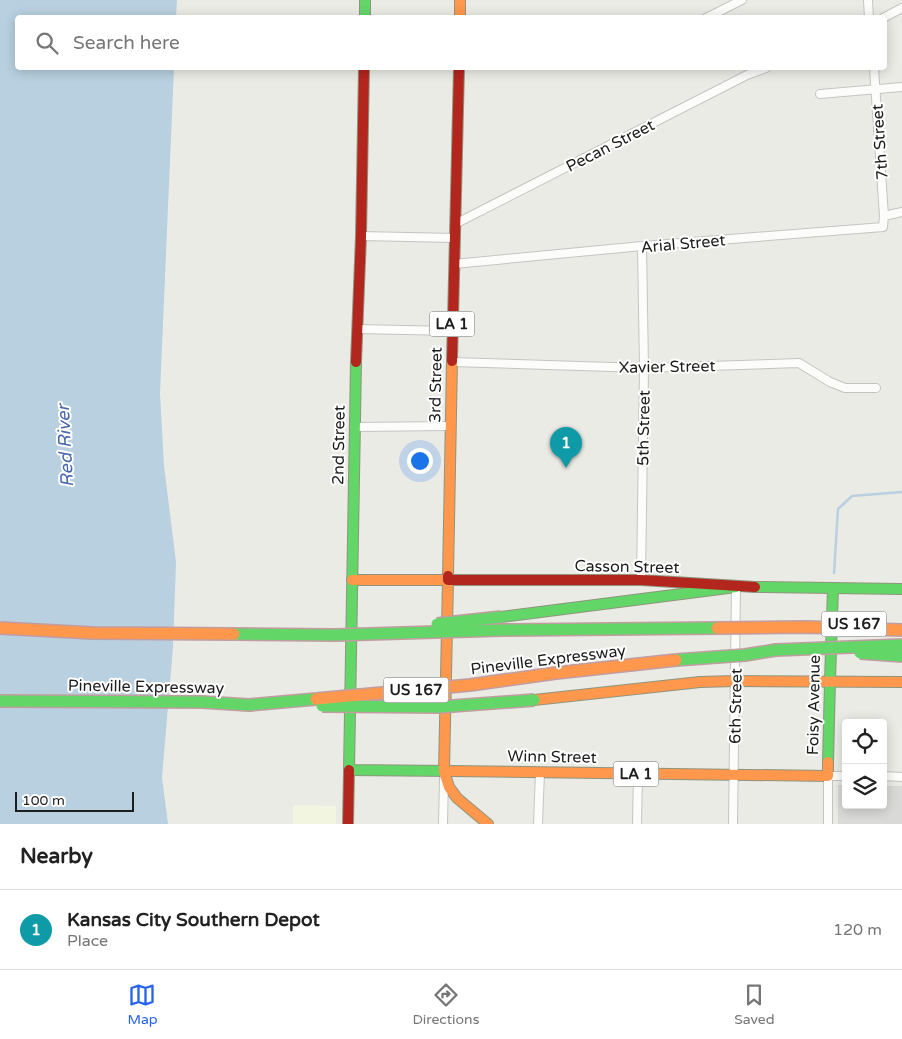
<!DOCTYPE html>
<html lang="en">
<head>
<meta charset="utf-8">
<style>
  body { margin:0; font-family:"Varela Round",sans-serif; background:#f2f2f2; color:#222 }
  .controls { position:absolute; right:15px; bottom:15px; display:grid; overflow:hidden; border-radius:5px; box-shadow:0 2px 12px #0003 }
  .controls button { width:45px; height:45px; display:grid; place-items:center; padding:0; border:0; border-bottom:1px solid #e0e0e0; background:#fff; color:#222; font:25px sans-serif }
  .scale { position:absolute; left:15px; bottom:12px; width:119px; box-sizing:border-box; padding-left:5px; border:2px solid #1d1d1d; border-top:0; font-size:14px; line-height:18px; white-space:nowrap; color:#1d1d1d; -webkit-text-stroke:4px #fff; paint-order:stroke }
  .you { position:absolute; left:419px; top:460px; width:18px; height:18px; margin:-12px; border:4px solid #fff; border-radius:50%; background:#1a73e8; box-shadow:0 0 0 8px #1a73e833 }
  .badge { display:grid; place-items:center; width:32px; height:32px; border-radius:50%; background:#2563eb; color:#fff; font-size:16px; font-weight:700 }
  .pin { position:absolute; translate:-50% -41px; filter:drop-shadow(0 1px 2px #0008) }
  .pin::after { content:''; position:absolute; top:26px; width:18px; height:15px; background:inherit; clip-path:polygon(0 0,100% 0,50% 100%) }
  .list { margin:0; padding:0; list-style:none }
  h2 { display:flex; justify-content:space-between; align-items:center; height:65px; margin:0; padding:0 20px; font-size:21px }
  h2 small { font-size:16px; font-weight:400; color:#767676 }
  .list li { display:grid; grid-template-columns:32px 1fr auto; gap:15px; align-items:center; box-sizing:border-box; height:80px; padding:0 20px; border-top:1px solid #e0e0e0 }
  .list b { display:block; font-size:19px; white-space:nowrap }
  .list p { margin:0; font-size:16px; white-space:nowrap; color:#767676 }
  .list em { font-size:16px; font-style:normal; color:#767676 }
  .icon { flex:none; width:28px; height:28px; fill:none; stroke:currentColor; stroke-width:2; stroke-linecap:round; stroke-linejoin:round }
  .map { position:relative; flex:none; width:902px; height:824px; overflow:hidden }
  .search { position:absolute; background:#fff; box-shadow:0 2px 12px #0003; left:15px; right:15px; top:15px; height:55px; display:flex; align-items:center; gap:12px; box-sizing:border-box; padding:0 18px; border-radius:5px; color:#767676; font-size:19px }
  .sheet { height:145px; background:#fff }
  nav { display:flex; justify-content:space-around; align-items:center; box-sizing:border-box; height:70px; border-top:1px solid #e0e0e0; background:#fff; font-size:14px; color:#767676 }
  nav a { display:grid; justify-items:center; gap:2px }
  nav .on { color:#2563eb }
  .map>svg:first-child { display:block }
  .education { fill:#f2f6e0 }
  .religious { fill:#d9d9d7 }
  .parking { fill:#dadad8 }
  .water { fill:#b8d0e0 }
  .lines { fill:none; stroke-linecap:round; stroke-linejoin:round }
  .stream { stroke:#b8d0e0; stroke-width:2.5 }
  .street-casing { stroke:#c4c4c2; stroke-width:10 }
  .fast-casing { stroke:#8f957e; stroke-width:12 }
  .slow-casing { stroke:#8f957e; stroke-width:12 }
  .jam-casing { stroke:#8f957e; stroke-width:12 }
  .street { stroke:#fcfcfb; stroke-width:8 }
  .fast { stroke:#63d668; stroke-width:10 }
  .slow { stroke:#ff974d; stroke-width:10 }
  .jam { stroke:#b3261e; stroke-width:10 }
  .fast-bridge-casing { stroke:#c19da0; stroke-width:14; stroke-linecap:butt }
  .slow-bridge-casing { stroke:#c19da0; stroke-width:14; stroke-linecap:butt }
  .fast-bridge { stroke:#63d668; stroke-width:11 }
  .slow-bridge { stroke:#ff974d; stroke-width:11 }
  .labels { text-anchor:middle; stroke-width:4; stroke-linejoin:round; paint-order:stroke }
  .shield { fill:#fff; stroke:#616161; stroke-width:1 }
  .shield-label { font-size:15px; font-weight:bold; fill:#1d1d1d }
  .street-label { font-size:16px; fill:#1d1d1d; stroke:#fff }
  .water-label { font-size:18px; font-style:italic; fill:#4967ad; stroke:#fff }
</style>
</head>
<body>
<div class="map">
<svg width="902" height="824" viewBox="0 0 902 824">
  <rect width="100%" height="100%" fill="#ebebe6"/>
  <path class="education" d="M293,805L336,806V824H293Z"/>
  <path class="religious" d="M838,785H846V805H883V786H902V824H838Z"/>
  <path class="parking" d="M841,788H846V805H883V788H895V818L882,817V824H840Z"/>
  <path class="water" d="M0,0H177L176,17L18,18V68H174L160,393L164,466L176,562L173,647L162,777L168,824H0Z"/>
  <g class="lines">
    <path class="stream" d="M834,573L838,509L852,496L902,492"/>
    <defs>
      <g id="street">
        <path d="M868,0L869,18"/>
        <path d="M706,18L742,0"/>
        <path d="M883,18L902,8"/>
        <path d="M874,68L884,216"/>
        <path d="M820,94L902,87"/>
        <path d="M455,224L747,75L766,68"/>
        <path d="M361,236L455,238"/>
        <path d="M454,264L642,246L883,227L884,216L902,212"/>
        <path d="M357,329L452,331"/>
        <path d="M452,362L644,368L799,363L830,382L845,388H876"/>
        <path d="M354,427L450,426"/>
        <path d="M641,580L644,368L642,246"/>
        <path d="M883,776L902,777"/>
        <path d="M443,824L444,779"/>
        <path d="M538,824L540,772"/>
        <path d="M637,824L638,774"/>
        <path d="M733,824L736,587"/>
        <path d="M828,824V776H846"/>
      </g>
      <g id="fast">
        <path d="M365,0V18"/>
        <path d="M356,362L349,770L452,771"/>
        <path d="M755,587L902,589"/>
        <path d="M501,617L736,587"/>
        <path d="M830,681L833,588"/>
        <path d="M828,762L830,681"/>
      </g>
      <g id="slow">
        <path d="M460,0V18"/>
        <path d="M448,576L452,361"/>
        <path d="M352,580H448L444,771L449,787L457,798L488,824"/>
        <path d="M735,681L902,682"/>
        <path d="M534,700L700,682L735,681"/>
        <path d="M452,771L828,776V762"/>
      </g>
      <g id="jam">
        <path d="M452,361L459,68"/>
        <path d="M356,362L361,236L364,68"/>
        <path d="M448,576V580H641L755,587"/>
        <path d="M348,824L349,770"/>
      </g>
    </defs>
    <use href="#street" class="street-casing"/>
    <use href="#fast" class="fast-casing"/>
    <use href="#slow" class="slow-casing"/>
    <use href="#jam" class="jam-casing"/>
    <use href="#street" class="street"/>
    <use href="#fast" class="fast"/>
    <use href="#slow" class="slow"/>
    <use href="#jam" class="jam"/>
    <defs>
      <g id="fast-bridge">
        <path d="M437,624L501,617"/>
        <path d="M234,634L335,635L503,630L717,628"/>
        <path d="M860,653L902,656"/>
        <path d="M676,660L745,655L776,650L902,645"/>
        <path d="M0,701L202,702L249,705L316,699"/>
        <path d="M322,706L439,707L534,700"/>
      </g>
      <g id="slow-bridge">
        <path d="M0,628L93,633L234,634"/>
        <path d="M717,628L805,627L902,630"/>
        <path d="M316,699L470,685L556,673L676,660"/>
      </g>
    </defs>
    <use href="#fast-bridge" class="fast-bridge-casing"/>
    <use href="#slow-bridge" class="slow-bridge-casing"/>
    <use href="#fast-bridge" class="fast-bridge"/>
    <use href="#slow-bridge" class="slow-bridge"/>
  </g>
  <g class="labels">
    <g class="shield">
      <rect x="429.5" y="311.5" width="45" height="25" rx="4"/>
      <rect x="821.5" y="611.5" width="65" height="25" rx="4"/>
      <rect x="383.5" y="677.5" width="65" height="25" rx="4"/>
      <rect x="613.5" y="761.5" width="45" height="25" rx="4"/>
    </g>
    <g class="shield-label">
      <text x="452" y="329">LA 1</text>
      <text x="854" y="629">US 167</text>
      <text x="416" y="695">US 167</text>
      <text x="636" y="779">LA 1</text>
    </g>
    <g class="street-label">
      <text transform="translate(879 142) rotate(-94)" y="6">7th Street</text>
      <text transform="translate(610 145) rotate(-27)" y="6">Pecan Street</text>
      <text transform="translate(683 243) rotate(-5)" y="6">Arial Street</text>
      <text transform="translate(667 366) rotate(-1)" y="6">Xavier Street</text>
      <text transform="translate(435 385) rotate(-89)" y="6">3rd Street</text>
      <text transform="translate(643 428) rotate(-89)" y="6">5th Street</text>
      <text transform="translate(338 445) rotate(-89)" y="6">2nd Street</text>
      <text transform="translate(627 566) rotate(1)" y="6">Casson Street</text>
      <text transform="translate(548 659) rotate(-7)" y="6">Pineville Expressway</text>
      <text transform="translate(146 686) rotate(1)" y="6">Pineville Expressway</text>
      <text transform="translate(813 705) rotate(-89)" y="6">Foisy Avenue</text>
      <text transform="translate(735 706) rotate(-89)" y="6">6th Street</text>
      <text transform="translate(552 756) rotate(1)" y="6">Winn Street</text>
    </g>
    <g class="water-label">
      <text transform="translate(65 446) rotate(-93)" y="6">Red River</text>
    </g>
  </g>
</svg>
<div class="controls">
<button><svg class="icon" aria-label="locate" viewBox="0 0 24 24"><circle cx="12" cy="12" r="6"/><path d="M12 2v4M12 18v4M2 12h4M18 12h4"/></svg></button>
<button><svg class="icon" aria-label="layers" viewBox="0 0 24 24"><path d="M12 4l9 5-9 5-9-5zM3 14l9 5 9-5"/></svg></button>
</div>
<div class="scale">100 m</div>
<div class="you"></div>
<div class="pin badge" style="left:566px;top:468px;background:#0f9aa8">1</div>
<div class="search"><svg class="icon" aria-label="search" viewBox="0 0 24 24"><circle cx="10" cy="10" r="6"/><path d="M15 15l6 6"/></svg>Search here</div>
</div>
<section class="sheet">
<h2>Nearby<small></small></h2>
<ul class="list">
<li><span class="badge" style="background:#0f9aa8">1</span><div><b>Kansas City Southern Depot</b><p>Place</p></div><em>120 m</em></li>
</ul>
</section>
<nav>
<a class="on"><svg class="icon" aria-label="map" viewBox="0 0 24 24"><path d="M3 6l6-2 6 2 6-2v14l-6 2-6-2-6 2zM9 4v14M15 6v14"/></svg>Map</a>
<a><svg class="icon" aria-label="directions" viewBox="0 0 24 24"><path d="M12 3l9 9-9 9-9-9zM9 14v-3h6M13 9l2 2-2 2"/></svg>Directions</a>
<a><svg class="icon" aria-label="saved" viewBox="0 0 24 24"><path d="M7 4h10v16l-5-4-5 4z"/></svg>Saved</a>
</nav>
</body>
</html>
